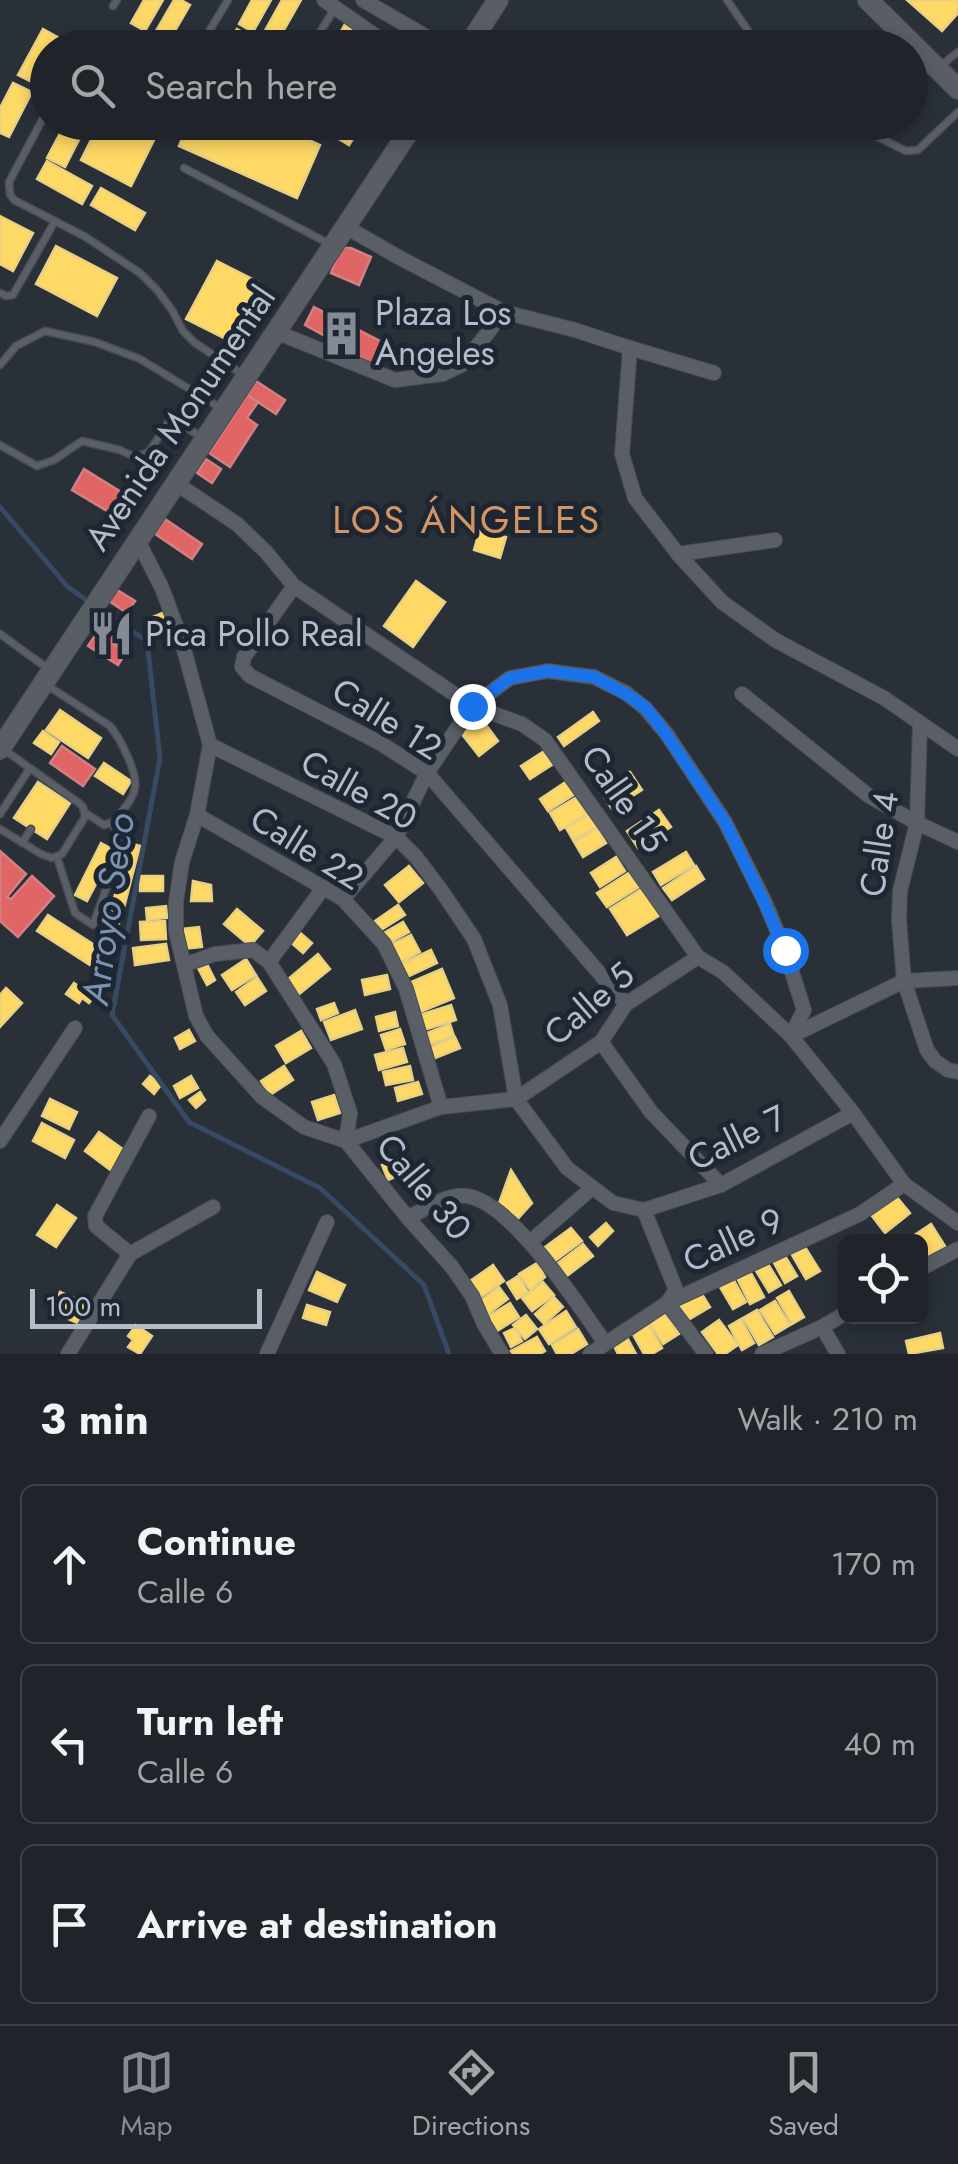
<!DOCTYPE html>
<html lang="en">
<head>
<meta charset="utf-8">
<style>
  body { margin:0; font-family:Jost,sans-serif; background:#282c32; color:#f1f3f6 }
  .controls { position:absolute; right:30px; bottom:30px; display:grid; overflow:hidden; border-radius:15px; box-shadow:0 5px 15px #0003 }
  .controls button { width:90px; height:90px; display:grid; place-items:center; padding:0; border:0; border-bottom:2px solid #3d4147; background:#20242a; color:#f1f3f6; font:50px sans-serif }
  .scale { position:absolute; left:30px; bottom:25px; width:232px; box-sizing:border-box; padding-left:10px; border:5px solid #b4bcc9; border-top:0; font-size:28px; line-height:35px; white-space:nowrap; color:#b4bcc9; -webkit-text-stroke:8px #1d2633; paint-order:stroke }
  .stop { position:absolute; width:30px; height:30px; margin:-22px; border:8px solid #1a73e8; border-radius:50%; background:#fff }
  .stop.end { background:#1a73e8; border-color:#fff; box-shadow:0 2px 10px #0008 }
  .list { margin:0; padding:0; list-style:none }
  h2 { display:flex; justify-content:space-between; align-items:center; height:130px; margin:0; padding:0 40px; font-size:42px }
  h2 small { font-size:32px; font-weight:400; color:#a2a4a8 }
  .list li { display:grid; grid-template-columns:65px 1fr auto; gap:30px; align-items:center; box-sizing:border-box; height:160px; margin:0 20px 20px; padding:0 20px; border:2px solid #3d4147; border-radius:15px }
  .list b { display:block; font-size:38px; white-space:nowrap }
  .list p { margin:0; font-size:32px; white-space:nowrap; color:#a2a4a8 }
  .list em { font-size:32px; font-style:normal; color:#a2a4a8 }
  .icon { flex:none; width:55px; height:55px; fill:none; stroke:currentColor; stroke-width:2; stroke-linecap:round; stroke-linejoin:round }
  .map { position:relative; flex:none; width:958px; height:1354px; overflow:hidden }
  .search { position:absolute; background:#20242a; box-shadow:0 5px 15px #0003; left:30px; right:30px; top:30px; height:110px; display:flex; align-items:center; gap:25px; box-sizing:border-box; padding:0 35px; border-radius:55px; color:#a2a4a8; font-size:38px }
  .sheet { height:670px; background:#20242a }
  nav { display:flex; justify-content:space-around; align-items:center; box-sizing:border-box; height:140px; border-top:2px solid #3d4147; background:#20242a; font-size:28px; color:#a2a4a8 }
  nav a { display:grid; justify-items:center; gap:5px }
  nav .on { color:#848b96 }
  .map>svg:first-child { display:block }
  .homes { fill:#ffd966; stroke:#e8d084; stroke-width:2.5 }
  .shops { fill:#e06666; stroke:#d38084; stroke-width:2.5 }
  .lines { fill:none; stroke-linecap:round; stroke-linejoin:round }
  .stream { stroke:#384963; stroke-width:5 }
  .lane-casing { stroke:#484c53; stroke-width:9 }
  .street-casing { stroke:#484c53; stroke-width:16 }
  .secondary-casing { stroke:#484c53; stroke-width:22 }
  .lane { stroke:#5a5e66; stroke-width:6 }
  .street { stroke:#5a5e66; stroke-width:14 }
  .secondary { stroke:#595d64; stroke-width:20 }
  .route { stroke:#1a73e8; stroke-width:12 }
  .labels { text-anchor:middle; stroke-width:10; stroke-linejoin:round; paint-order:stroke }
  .poi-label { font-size:35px; fill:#b4bcc9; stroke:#1d2633; text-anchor:start }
  .street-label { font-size:35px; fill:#b4bcc9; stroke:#1d2633 }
  .neighbourhood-label { font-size:38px; letter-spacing:2.5px; fill:#d59563; stroke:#1d2633 }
  .water-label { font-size:38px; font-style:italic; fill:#7c92b1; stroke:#1d2633 }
</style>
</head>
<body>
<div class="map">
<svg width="958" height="1354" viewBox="0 0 958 1354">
  <rect width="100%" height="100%" fill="#2a3038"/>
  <g class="homes">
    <path d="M144,0H163L145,31L131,23Z"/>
    <path d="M174,0H181L190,5L165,48H157L149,43Z"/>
    <path d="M252,0H271L253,32L239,24Z"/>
    <path d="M282,0H301L276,44L262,36Z"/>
    <path d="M907,0H958V13L942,31Z"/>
    <path d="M345,24L360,33L351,48H332Z"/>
    <path d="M43,29L61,39L56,48H48V63L36,84L18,75Z"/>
    <path d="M237,29L251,37L245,48H226Z"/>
    <path d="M13,83L32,92L9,137L0,133V108Z"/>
    <path d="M66,122H88L65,167L47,158Z"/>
    <path d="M100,122H163L131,186L81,160Z"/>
    <path d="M189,122H270L320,145L297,198L179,146Z"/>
    <path d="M322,122H354L361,126L349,145L319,127Z"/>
    <path d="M47,161L92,186L82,204L37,179Z"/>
    <path d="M101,188L145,213L135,230L91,205Z"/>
    <path d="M0,216L33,233L13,271L0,264Z"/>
    <path d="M56,246L117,278L97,316L36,284Z"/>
    <path d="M217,261L258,282L228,340L186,319Z"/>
    <path d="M480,529L506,537L500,558L474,550Z"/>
    <path d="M416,581L445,602L413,647L384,626Z"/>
    <path d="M167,611L174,629L159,634L153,617Z"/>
    <path d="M60,710L101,738L88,758L46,730Z"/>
    <path d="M593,712L599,721L564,746L558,737Z"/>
    <path d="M481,718L498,741L479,756L461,733Z"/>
    <path d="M43,731L59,742L51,754L34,743Z"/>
    <path d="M546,750L555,763L530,779L521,766Z"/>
    <path d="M104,763L131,781L123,794L95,776Z"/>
    <path d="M630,772L642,790L612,809L600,791Z"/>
    <path d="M567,781L575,794L548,811L540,799Z"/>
    <path d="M38,782L70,803L47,839L14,818Z"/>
    <path d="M577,797L587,814L560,830L550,813Z"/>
    <path d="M659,810L671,827L638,848L627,831Z"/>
    <path d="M589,814L597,826L573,840L566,828Z"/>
    <path d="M597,828L606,843L583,857L574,842Z"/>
    <path d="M101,843L114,850L87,901L75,895Z"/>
    <path d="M129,843L140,846L121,919L111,939L101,933L110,913Z"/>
    <path d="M686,852L694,865L661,885L653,872Z"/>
    <path d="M616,857L625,871L600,887L591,873Z"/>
    <path d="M409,866L423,883L399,902L385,885Z"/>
    <path d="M696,866L704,879L672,900L663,888Z"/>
    <path d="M630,872L639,887L607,907L597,893Z"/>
    <rect x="140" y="876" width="23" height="15"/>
    <path d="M193,881L211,885L212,901H191Z"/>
    <path d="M643,888L660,915L627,935L610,909Z"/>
    <path d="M398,905L405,915L381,930L375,921Z"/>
    <path d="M166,906L167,918L147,920L146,908Z"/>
    <path d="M237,909L263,931L250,946L224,924Z"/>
    <path d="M48,915L104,951L93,967L37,931Z"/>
    <path d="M165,921L166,939L141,940L140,922Z"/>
    <path d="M403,922L409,932L387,944L382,934Z"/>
    <path d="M199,927L202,947L184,949L180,929Z"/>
    <path d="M297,930L312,943L303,953L288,940Z"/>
    <path d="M411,935L420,952L401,962L392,944Z"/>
    <path d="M166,944L169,960L135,965L133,948Z"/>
    <path d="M431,950L437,963L407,977L401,964Z"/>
    <path d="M318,954L330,969L298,995L286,981Z"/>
    <path d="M246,959L256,975L232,990L222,975Z"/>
    <path d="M206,962L215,980L207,985L197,966Z"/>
    <path d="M442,969L454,998L420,1012L409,983Z"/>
    <path d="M387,975L390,989L365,995L362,980Z"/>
    <path d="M257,977L266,991L245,1005L236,992Z"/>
    <path d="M74,983L80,987L83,983L97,993L89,1003L82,998L79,1003L66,994Z"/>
    <path d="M6,988L22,1003L0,1027V995Z"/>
    <path d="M334,1003L338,1013L321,1020L317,1009Z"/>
    <path d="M451,1005L456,1020L421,1031L416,1016Z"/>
    <path d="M355,1010L362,1029L331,1040L324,1022Z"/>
    <path d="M395,1012L398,1026L379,1031L376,1017Z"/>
    <path d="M450,1024L454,1036L426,1046L422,1035Z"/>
    <path d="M400,1029L405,1044L386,1050L381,1035Z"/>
    <path d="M189,1030L195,1041L180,1049L175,1038Z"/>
    <path d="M301,1031L311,1048L286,1063L276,1046Z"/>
    <path d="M455,1037L460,1048L430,1060L426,1049Z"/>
    <path d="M403,1048L407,1062L379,1070L375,1055Z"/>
    <path d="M284,1066L293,1080L270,1095L261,1081Z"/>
    <path d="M410,1066L413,1080L386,1085L383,1072Z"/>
    <path d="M150,1076L161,1085L154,1094L143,1084Z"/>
    <path d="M191,1076L198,1088L180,1098L174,1086Z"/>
    <path d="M418,1082L422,1094L398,1101L395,1088Z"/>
    <path d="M200,1092L205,1100L196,1108L189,1100Z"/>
    <path d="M334,1095L340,1113L318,1120L312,1102Z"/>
    <path d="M50,1099L77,1112L69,1129L42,1116Z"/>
    <path d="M42,1123L74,1140L65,1158L33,1141Z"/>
    <path d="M99,1132L127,1152L113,1172L85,1151Z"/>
    <path d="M406,1155L413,1169L388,1180L382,1165Z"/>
    <path d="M511,1170L532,1203L515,1222L498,1206Z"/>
    <path d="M896,1196L910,1213L885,1233L872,1216Z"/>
    <path d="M57,1205L76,1218L56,1247L37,1235Z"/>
    <path d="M606,1223L613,1231L598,1246L590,1237Z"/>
    <path d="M931,1224L945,1246L920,1261V1242H904Z"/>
    <path d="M571,1228L582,1241L555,1261L545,1247Z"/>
    <path d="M583,1244L593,1256L563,1279L558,1272L562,1269L558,1263Z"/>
    <path d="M805,1247L820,1271L806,1279L792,1255Z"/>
    <path d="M785,1256L797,1276L785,1283L774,1263Z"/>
    <path d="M537,1263L545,1277L530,1290L519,1274Z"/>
    <path d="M768,1264L781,1285L769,1292L756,1271Z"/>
    <path d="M493,1265L504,1281L481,1297L470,1281Z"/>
    <path d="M750,1271L764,1297L750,1304L737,1278Z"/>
    <path d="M317,1272L345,1285L337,1302L309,1290Z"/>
    <path d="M731,1275L746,1302L733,1309L717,1282Z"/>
    <path d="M518,1276L528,1292L517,1299L507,1283Z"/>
    <path d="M543,1282L554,1295L532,1311L522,1298Z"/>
    <path d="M499,1287L508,1299L488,1314L479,1302Z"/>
    <path d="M700,1291L710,1307L688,1320L678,1304Z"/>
    <path d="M789,1291L804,1317L792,1324L777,1298Z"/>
    <path d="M60,1292L88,1304L80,1324L52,1312Z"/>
    <path d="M554,1297L563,1307L544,1324L535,1314Z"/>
    <path d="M775,1301L790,1325L775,1334L760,1310Z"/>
    <path d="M510,1303L519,1317L497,1331L487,1317Z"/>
    <path d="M307,1305L330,1312L326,1325L303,1318Z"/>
    <path d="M757,1310L773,1337L759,1345L743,1318Z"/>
    <path d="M566,1311L576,1327L549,1344L539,1329Z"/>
    <path d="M664,1312L679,1334L663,1344L649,1322Z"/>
    <path d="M526,1315L537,1329L525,1339L513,1325Z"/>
    <path d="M741,1319L754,1343L742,1350L729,1326Z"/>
    <path d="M719,1320L738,1345L725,1354H718L702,1332Z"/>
    <path d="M647,1322L662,1348L652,1354H644L631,1331Z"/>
    <path d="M136,1325L152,1336L140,1354L128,1347L133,1340L128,1336Z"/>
    <path d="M515,1328L522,1341L511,1347L504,1333Z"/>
    <path d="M578,1329L587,1344L571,1354H557L552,1345Z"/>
    <path d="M940,1333L943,1348L909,1354L906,1341Z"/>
    <path d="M537,1337L545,1351L540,1354H513L511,1351Z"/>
    <path d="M628,1339L636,1354H618L614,1346Z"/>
  </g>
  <g class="shops">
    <path d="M341,248H351L371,257L359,285L331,273Z"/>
    <path d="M314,307L384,343L372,366L332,346L334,341L305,325Z"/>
    <path d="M256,381L285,400L276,414L247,395Z"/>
    <path d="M247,395L258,402L247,418L257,425L230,467L209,453Z"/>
    <path d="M206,459L221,469L212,483L197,473Z"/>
    <path d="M84,469L134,500L122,520L72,490Z"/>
    <path d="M165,519L202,544L192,559L155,534Z"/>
    <path d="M114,588L135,601L127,613L106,599Z"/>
    <path d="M105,620L128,635L119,648L97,633Z"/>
    <path d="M97,633L126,652L118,665L88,646Z"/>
    <path d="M62,746L95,769L83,786L50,763Z"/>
    <path d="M0,851L26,874L7,897L11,899L32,876L54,896L18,937L0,921Z"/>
  </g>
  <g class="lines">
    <g class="stream">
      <path d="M0,507L67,586L89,602"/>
      <path d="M98,608L147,641L160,758L112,1015L189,1122L320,1188L424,1285L449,1354"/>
    </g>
    <defs>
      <g id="lane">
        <path d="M727,0L760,48"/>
        <path d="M113,6L117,0"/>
        <path d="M199,48L228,0"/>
        <path d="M310,48L335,8"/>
        <path d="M939,67L958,52"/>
        <path d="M48,109L9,182L10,194L14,200L84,236L140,273L157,290L172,310L183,331L195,343L245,376"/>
        <path d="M848,122L906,151L918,150L958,112"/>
        <path d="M184,168L328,243"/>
        <path d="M0,293L6,296L13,295L55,221"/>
        <path d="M0,365L16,346L45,331L95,342L140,359L219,407"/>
        <path d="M178,422L197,394"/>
        <path d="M0,445L37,466L54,460L82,441L120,450L135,457L149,452L168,423L174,421L204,438"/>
        <path d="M0,634L47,668"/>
        <path d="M45,684L110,726C120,738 138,773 135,788C134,796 128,804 123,810C117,819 114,823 104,825L84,812"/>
        <path d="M0,814L30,768"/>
        <path d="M0,829L41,854L52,858L62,854L85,817L83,807L79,803L3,749"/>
        <path d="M22,843L31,829"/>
        <path d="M57,857L75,913L93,925L120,850L113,822"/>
      </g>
      <g id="street">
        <path d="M324,0L393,48"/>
        <path d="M363,0L446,48"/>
        <path d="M346,227L400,258L504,312L575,330L630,348L622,454L635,498L678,554L722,602L775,640L884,698L958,749"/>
        <path d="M276,332L395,380L443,374L463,364L504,312"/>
        <path d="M630,348L714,373"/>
        <path d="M177,484L237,524L266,552L294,586L472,706L522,724L545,740L698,957L723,972L791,1036L853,1113L904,1184L958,1223"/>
        <path d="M138,541L162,588L182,642L210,745L197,815L182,862L176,902V932L196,1016L207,1036L262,1097L304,1127L346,1141L408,1218L452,1267L472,1296L484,1324L502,1354"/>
        <path d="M678,554L775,540"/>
        <path d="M294,586L244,657L242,667L250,676L380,743L427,773L626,1004"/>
        <path d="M742,694L869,796L917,823L958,842"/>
        <path d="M920,723L917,823L900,891L899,920L904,981L927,1050L935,1061L948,1070L958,1072"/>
        <path d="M210,745L396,837L416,857L441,890L474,939L500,1005L516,1099L567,1168L613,1203L644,1210L721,1185L853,1113"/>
        <path d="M197,815L343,899L384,944L406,989L441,1107"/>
        <path d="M343,899L396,837L427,773L472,706L510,678L548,671L594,677L626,693L645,708L666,733L725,822L765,902L785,950L804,1010L791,1036"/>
        <path d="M269,962L324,887"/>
        <path d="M184,965L215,954L253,950L269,962L334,1064L350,1113L346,1141L441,1107L516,1099L601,1042L626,1004L698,957"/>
        <path d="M791,1036L904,981L958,978"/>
        <path d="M601,1042L651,1112L721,1185"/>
        <path d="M0,1141L75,1028"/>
        <path d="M644,1210L676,1290L667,1303L706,1354"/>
        <path d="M408,1218C425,1209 446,1194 466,1196C510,1200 580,1307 605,1343"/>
        <path d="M530,1242L592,1188"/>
        <path d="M130,1254L96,1226L95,1216L149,1116"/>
        <path d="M920,1269L958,1249"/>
        <path d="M822,1327L838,1354"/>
        <path d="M68,1354L130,1254L213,1207"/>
        <path d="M267,1354L327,1222"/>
        <path d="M590,1354L667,1303L860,1214L904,1184"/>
        <path d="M762,1354L822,1327L846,1313"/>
      </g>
      <g id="secondary">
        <path d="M868,0L958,89"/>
        <path d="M467,48L498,0"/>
        <path d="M0,749L415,122"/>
      </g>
    </defs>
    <use href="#lane" class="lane-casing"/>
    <use href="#street" class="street-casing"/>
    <use href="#secondary" class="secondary-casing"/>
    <use href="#lane" class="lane"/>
    <use href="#street" class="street"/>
    <use href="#secondary" class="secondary"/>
  </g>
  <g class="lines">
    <path class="route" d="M472,706L510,678L548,671L594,677L626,694L646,708L666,734L725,822L764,902L785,950"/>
  </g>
  <defs>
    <symbol id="building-bare" viewBox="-9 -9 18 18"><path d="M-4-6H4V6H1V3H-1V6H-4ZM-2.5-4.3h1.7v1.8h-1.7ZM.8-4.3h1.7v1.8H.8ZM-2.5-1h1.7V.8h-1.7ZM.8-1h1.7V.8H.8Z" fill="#848b96" stroke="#1d2633" stroke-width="2.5" paint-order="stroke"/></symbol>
    <symbol id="restaurant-bare" viewBox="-9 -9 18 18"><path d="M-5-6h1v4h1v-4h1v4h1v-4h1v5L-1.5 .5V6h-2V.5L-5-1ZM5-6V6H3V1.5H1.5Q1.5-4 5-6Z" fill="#848b96" stroke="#1d2633" stroke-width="2.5" paint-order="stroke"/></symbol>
  </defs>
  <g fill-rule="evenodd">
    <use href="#building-bare" x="310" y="302" width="63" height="63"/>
    <use href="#restaurant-bare" x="80" y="602" width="63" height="63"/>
  </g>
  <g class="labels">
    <g class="poi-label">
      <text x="375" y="325">Plaza Los<tspan x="375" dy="40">Angeles</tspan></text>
      <text x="145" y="646">Pica Pollo Real</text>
    </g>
    <g class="street-label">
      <text transform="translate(180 418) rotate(-56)" y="12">Avenida Monumental</text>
      <text transform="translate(387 719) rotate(32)" y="12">Calle 12</text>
      <text transform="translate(359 790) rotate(29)" y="12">Calle 20</text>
      <text transform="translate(624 799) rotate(55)" y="12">Calle 15</text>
      <text transform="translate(879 844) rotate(-82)" y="12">Calle 4</text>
      <text transform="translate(307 848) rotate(32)" y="12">Calle 22</text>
      <text transform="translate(589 1004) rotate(-41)" y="12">Calle 5</text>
      <text transform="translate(737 1138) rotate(-26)" y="12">Calle 7</text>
      <text transform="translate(424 1187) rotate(50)" y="12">Calle 30</text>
      <text transform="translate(733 1240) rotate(-25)" y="12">Calle 9</text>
    </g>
    <g class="neighbourhood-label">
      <text x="467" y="533">LOS ÁNGELES</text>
    </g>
    <g class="water-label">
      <text transform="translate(108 909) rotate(-82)" y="13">Arroyo Seco</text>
    </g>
  </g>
</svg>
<div class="controls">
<button><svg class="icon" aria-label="locate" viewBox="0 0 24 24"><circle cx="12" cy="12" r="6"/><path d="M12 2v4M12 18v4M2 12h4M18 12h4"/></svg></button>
</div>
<div class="scale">100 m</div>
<div class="stop" style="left:785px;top:950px"></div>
<div class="stop end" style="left:472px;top:706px"></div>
<div class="search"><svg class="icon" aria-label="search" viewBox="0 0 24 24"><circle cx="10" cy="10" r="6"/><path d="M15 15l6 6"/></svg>Search here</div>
</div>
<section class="sheet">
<h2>3 min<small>Walk · 210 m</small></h2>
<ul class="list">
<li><svg class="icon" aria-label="ahead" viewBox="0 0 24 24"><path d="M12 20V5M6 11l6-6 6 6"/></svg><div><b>Continue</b><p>Calle 6</p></div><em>170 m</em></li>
<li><svg class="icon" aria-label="left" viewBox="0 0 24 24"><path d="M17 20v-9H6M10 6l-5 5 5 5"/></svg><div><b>Turn left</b><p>Calle 6</p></div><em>40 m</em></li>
<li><svg class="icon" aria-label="arrive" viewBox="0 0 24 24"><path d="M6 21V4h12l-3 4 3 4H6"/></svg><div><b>Arrive at destination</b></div></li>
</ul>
</section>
<nav>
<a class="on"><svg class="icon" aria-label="map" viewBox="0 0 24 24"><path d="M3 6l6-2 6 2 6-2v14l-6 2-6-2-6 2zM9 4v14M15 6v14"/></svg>Map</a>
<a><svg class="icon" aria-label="directions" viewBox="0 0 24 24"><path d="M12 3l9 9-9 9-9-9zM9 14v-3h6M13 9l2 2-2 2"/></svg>Directions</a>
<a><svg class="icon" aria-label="saved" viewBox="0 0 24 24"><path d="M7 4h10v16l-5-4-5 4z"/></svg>Saved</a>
</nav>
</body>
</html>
